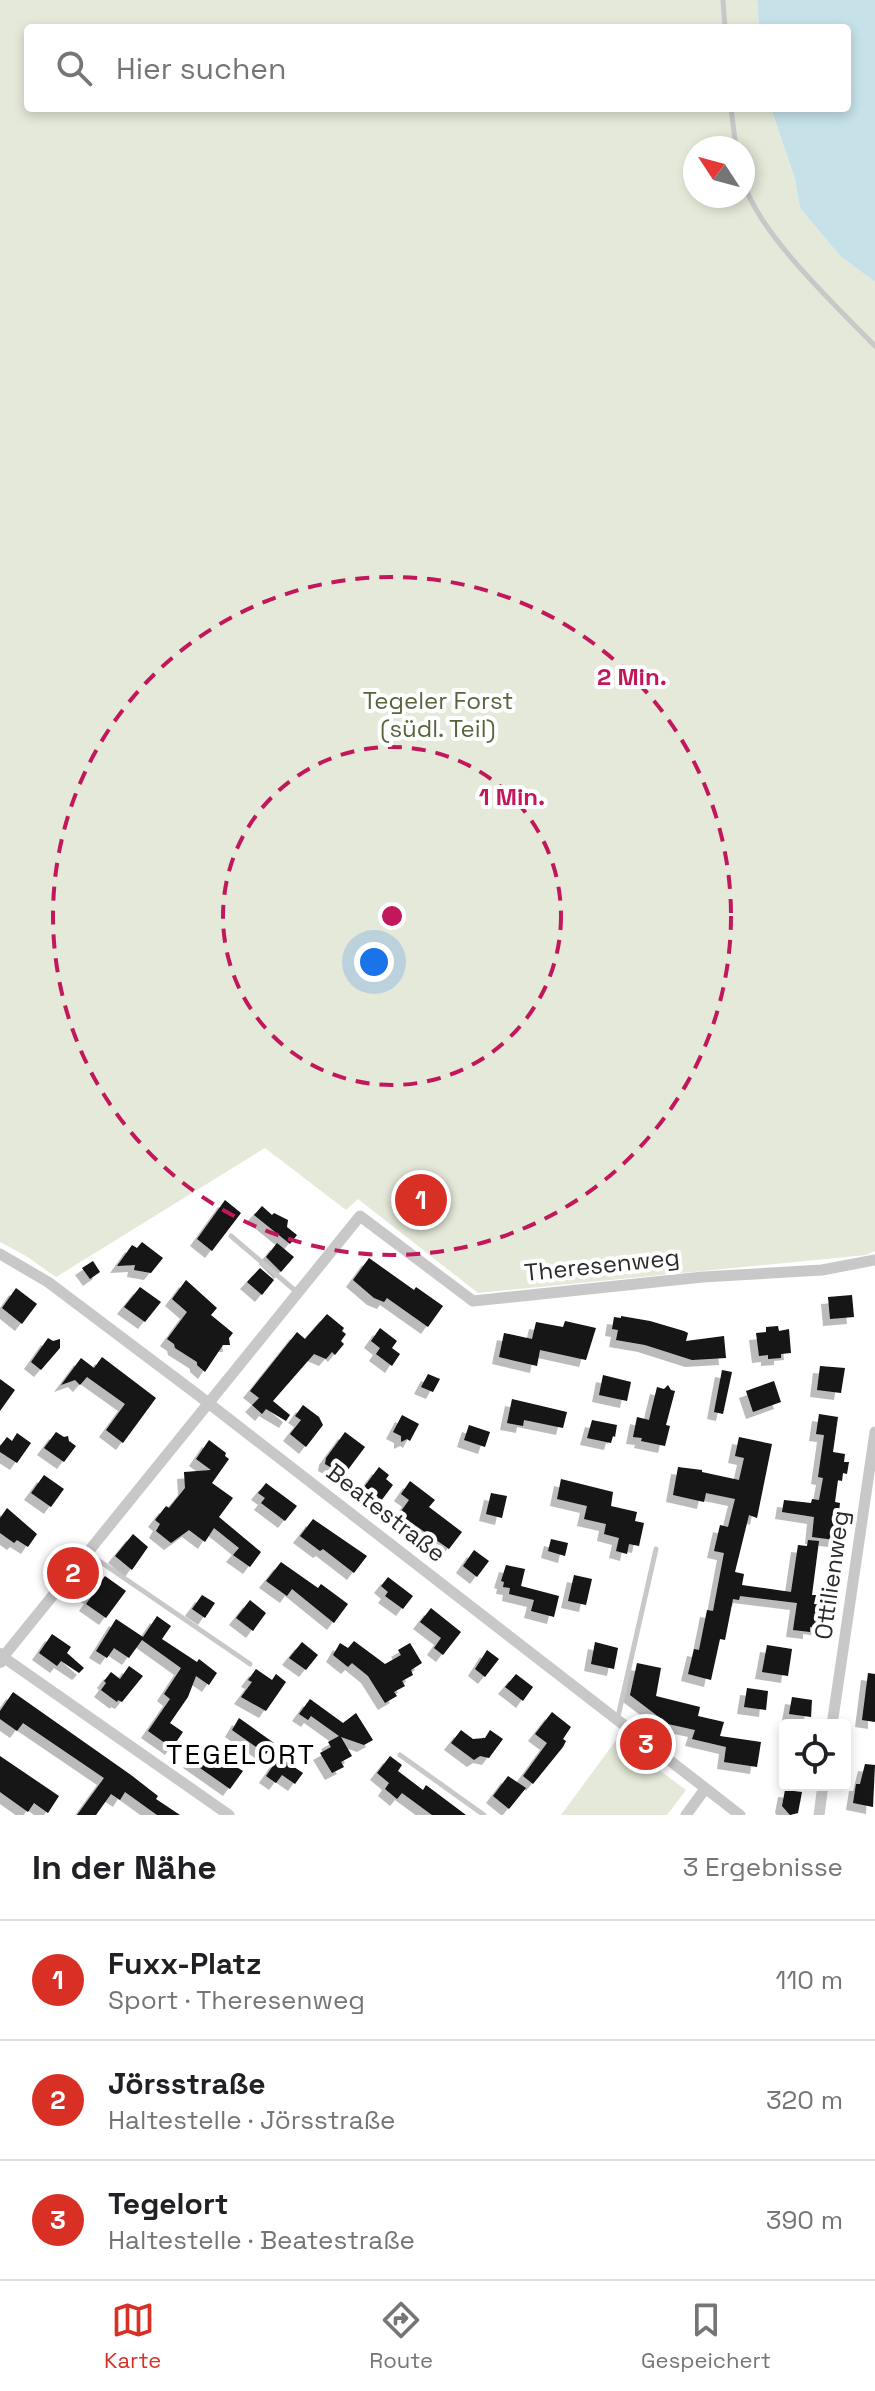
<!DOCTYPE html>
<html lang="de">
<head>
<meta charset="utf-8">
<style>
  body { margin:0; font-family:"Space Grotesk",sans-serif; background:#f2f2f2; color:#202124 }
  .controls { position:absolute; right:24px; bottom:24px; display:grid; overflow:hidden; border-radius:8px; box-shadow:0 4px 12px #0003 }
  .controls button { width:72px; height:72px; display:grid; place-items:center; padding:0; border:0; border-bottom:2px solid #e0e0e0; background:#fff; color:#202124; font:40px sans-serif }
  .compass { position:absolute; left:683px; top:136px; width:72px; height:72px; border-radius:50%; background:#fff; box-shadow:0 4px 12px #0003; rotate:306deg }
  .you { position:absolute; left:374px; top:962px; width:28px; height:28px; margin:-20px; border:6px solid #fff; border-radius:50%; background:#1a73e8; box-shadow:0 0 0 12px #1a73e833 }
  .badge { display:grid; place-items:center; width:52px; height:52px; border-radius:50%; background:#d93025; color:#fff; font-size:26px; font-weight:700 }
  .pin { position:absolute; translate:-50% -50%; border:4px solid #fff; box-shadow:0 2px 8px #0006 }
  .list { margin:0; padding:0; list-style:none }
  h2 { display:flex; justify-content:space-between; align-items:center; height:104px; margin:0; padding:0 32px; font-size:34px }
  h2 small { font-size:26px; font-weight:400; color:#757577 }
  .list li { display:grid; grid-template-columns:52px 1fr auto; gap:24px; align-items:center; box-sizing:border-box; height:120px; padding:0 32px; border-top:2px solid #e0e0e0 }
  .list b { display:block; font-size:30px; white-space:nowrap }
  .list p { margin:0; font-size:26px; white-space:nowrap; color:#757577 }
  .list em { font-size:26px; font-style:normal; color:#757577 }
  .icon { flex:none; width:44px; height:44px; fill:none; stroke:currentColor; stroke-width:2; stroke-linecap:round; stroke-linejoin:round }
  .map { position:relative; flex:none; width:875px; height:1815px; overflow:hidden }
  .search { position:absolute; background:#fff; box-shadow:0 4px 12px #0003; left:24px; right:24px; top:24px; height:88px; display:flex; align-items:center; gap:20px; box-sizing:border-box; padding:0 28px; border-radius:8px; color:#757577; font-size:30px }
  .sheet { height:464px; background:#fff }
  nav { display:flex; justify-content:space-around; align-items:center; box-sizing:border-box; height:112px; border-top:2px solid #e0e0e0; background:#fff; font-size:22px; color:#757577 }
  nav a { display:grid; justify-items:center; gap:4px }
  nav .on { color:#d93025 }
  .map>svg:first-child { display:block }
  .green { fill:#e4e9d9; fill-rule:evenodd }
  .water { fill:#c6e1e8 }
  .building { fill:#121212; filter:url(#shadow) }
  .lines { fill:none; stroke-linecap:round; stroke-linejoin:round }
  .service { stroke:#c8c8c8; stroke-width:5 }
  .minor { stroke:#c8c8c8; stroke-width:11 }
  .tertiary { stroke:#c8c8c8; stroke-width:14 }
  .ring { fill:none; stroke:#c2185b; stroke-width:4; stroke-dasharray:14 10 }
  .labels { text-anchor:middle; stroke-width:8; stroke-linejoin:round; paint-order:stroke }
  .park-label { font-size:24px; fill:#56643c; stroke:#fff }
  .street-label { font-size:24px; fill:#2b2b2b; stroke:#fff }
  .quarter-label { font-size:28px; letter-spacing:2px; fill:#000; stroke:#fff }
  .centre { fill:#c2185b; stroke:#fff; stroke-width:4 }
  .ring-label { font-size:24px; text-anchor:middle; font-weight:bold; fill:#c2185b; stroke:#fff; stroke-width:8; stroke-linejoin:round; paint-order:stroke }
</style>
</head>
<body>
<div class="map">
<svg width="875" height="1815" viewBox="0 0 875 1815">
  <defs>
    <filter id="shadow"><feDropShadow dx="-7" dy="7" stdDeviation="0" flood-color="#0004"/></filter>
  </defs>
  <rect width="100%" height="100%" fill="#fff"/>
  <g class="green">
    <path d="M0,0H757L759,28H28V108H771L795,179L800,208L840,256L875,282V1251L866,1255L478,1293L358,1199L346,1210L265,1148L56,1277L26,1256L0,1242ZM695,148H743V196H695Z"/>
    <path d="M617,1739L686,1790L667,1815H561Z"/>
  </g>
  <path class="water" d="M757,0H875V282L840,256L800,208L795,179L771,108H847V28H759Z"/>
  <g class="building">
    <path d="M225,1200L241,1213L212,1251L197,1239Z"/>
    <path d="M262,1206L272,1215L274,1213L288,1220L287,1227L297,1235L290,1244L254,1215Z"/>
    <path d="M142,1242L163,1258L151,1273L134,1270L135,1265L117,1266L132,1245L137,1248Z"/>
    <path d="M277,1243L294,1257L281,1272L266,1257Z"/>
    <path d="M369,1258L414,1290L416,1287L443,1306L428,1327L387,1298L384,1302L374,1298L353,1280Z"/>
    <path d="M93,1261L100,1272L90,1279L82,1268Z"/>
    <path d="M260,1268L274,1280L262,1295L247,1282Z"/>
    <path d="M186,1280L217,1308L211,1315L233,1333L229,1338L230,1345H223L205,1372L197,1365V1362L175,1348L174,1344L167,1339L187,1312L172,1299Z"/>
    <path d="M140,1287L161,1302L145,1322L124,1307Z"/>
    <path d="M16,1288L37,1304L22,1324L2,1308Z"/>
    <path d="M852,1295L854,1317L830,1319L828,1297Z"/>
    <path d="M327,1314L344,1328L342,1331L346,1334L341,1341L344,1344L335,1355L332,1352L326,1359L314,1354L273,1401L290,1415L286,1421L266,1409L262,1414L252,1405L259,1398L250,1391L297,1332L305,1339Z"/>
    <path d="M621,1316L650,1321L684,1331L688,1333L686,1341L724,1336L726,1358L692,1360L645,1345L616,1340L618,1330L612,1329L614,1317L621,1318Z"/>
    <path d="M565,1321L596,1328L586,1360L540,1350L537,1366L499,1357L504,1333L532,1339L536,1322L563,1327Z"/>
    <path d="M778,1326L779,1331L789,1329L791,1353L781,1354V1358L768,1359V1355L759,1356L756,1333L766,1332V1327Z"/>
    <path d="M380,1328L397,1341L392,1348L400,1354L392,1366L376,1354L380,1348L371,1341Z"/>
    <path d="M48,1338L53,1341L60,1339V1348L41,1370L31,1362Z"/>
    <path d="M102,1357L156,1398L123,1443L106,1430L125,1404L87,1377L80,1385L75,1380L61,1385L81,1358L94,1368Z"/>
    <path d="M820,1366L845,1368L841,1393L817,1390Z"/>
    <path d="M722,1370L732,1372L723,1414L714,1412Z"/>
    <path d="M428,1374L440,1379L433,1392L421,1387Z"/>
    <path d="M603,1375L631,1382L627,1401L599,1395Z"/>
    <path d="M0,1379L15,1390L0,1411Z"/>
    <path d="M774,1381L781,1402L753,1412L746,1391Z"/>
    <path d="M668,1385L671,1390L675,1391L666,1425L670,1426L665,1446L641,1441L642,1438L633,1437L637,1417L649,1420L657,1387L664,1389Z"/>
    <path d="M512,1399L567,1412L563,1428L524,1420L523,1426L507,1423Z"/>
    <path d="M303,1405L319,1417L323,1425L306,1447L290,1434L301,1420L295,1416Z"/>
    <path d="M819,1414L838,1417L833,1452L845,1454L844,1462H849L847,1474L843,1473L842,1481L838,1480L835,1502L840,1503L838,1521H842L840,1534L836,1533L835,1540L812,1537L814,1517L782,1512L784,1500L811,1503L812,1499L819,1500L823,1478L818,1477L824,1435L816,1434Z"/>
    <path d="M402,1415L419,1424L410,1441L407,1439L401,1442V1436L393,1432Z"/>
    <path d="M592,1420L617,1425L615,1437L613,1436L611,1443L587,1438Z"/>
    <path d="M469,1425L490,1432L485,1447L464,1440Z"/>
    <path d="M56,1432L64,1437L68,1436L69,1441L76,1446L64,1462L44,1448Z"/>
    <path d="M345,1432L365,1447L344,1475L325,1464L326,1458Z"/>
    <path d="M17,1433L31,1443L17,1463L0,1452V1446L7,1437L12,1441Z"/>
    <path d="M739,1437L772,1444L757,1518L749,1515L735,1572L744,1574L742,1585L791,1592L798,1545L807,1546L808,1540L819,1541L812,1595H816L814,1604L829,1606L824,1629L810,1627V1632L793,1630L797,1603L740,1596L739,1600L733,1599L725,1640L720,1639L711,1680L688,1674L694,1649L699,1650L707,1610L713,1611L724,1553L714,1551L720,1525L728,1527L735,1499L706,1493L704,1502L673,1495L678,1467L702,1470V1472L739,1480L744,1458L735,1456Z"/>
    <path d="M209,1440L226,1453L225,1456L229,1459L212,1483L233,1498L219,1517L261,1552L250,1567L233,1555L239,1548L214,1528L205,1542L189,1530L171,1543L156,1531L160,1524L155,1520L166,1506L169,1508L185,1488L184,1472L211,1470L196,1459Z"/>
    <path d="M379,1467L389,1475L386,1479L393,1485L381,1501L364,1487Z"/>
    <path d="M44,1475L64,1489L51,1507L31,1493Z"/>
    <path d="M561,1479L613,1492L611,1506L637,1512L635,1521L644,1523L639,1546L629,1544L627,1554L616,1551L619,1538L604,1534L606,1524L584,1519L587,1506L557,1499Z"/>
    <path d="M410,1481L435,1500L429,1507L462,1532L449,1549L399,1514L409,1500L401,1494Z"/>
    <path d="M266,1483L297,1506L285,1521L261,1503L265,1498L258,1493Z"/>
    <path d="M491,1493L507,1496L502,1518L486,1514Z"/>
    <path d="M7,1508L37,1534L28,1547L17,1540L14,1543L0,1533V1518Z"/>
    <path d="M313,1519L367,1556L354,1573L323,1549L320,1551L300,1536Z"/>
    <path d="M133,1534L148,1547L132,1570L115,1556Z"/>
    <path d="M551,1539L568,1543L565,1556L548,1551Z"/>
    <path d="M474,1550L489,1561L477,1577L463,1566Z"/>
    <path d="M281,1562L318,1588L321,1584L348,1604L334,1623L292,1589L287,1596L266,1581Z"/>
    <path d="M506,1565L525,1569L521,1586L559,1596L554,1617L531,1611L534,1600L509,1594L510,1588L503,1587L504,1582L501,1581Z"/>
    <path d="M574,1575L592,1579L586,1605L568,1601Z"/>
    <path d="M105,1576L126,1591L106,1618L86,1604L91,1597L85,1593L95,1581L99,1584Z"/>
    <path d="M388,1577L413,1596L403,1609L385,1596L388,1592L381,1586Z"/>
    <path d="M202,1595L215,1603L205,1618L192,1609Z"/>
    <path d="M250,1600L266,1613L253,1631L236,1618Z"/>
    <path d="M431,1608L461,1632L443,1655L434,1648L441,1638L420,1622Z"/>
    <path d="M157,1616L171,1626L162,1639L197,1662L199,1659L217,1673L209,1685L196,1676L188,1697L170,1723L183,1732L172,1748L148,1731L170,1699L164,1694L181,1668L142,1640L129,1658L114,1648L107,1658L96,1651L116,1619L143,1637Z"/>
    <path d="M52,1634L71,1647L67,1653L84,1668L79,1673L61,1661L57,1666L39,1653Z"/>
    <path d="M354,1641L385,1664L401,1655L398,1650L410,1643L422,1663L411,1670L413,1675L402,1681L405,1686L394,1692L397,1696L385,1703L368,1676L352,1663L348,1667L333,1655L340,1643L348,1648Z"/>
    <path d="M302,1642L318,1655L306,1670L289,1658Z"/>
    <path d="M595,1642L618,1648L614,1669L591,1664Z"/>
    <path d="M767,1645L792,1649L788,1676L762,1672Z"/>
    <path d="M487,1650L499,1659L485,1677L475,1669Z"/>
    <path d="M637,1663L661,1668L656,1696L700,1707L698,1716L724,1722L720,1736L761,1742L757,1767L724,1762L726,1747L692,1739L695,1730L668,1724L630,1695Z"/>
    <path d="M129,1666L143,1676L122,1702L118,1700L117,1702L101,1690L106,1683L104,1681L111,1672L120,1679Z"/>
    <path d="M256,1669L272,1680L276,1674L286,1682L266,1711L241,1697L252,1682L248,1680Z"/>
    <path d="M868,1673L875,1674V1722L862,1720Z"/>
    <path d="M516,1674L533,1687L523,1701L505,1687Z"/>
    <path d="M747,1688L768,1691L766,1710L744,1707Z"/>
    <path d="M13,1692L131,1775L158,1796L156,1799L180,1815H157L125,1792L120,1800L111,1794L96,1815H77L104,1778L23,1723L17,1731L0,1719V1711Z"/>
    <path d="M792,1697L812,1700L811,1717L789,1714Z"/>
    <path d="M310,1699L343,1723L356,1713L373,1740L364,1745L341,1737L352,1756L341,1762L344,1767L332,1773L320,1753L331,1747L328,1742L339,1736L311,1716L308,1720L299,1714Z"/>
    <path d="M552,1712L571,1727L563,1739L566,1741L563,1747L533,1784L523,1776L547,1743L535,1734Z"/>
    <path d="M239,1718L274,1743L266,1754L232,1730Z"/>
    <path d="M461,1730L473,1739L485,1738L490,1730L503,1739L489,1758L480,1756L474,1760L451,1743Z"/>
    <path d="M202,1746L243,1771L230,1789L190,1761Z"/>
    <path d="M0,1756L59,1796L48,1813L34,1803L28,1812L0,1792Z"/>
    <path d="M390,1756L402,1765L398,1771L423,1790L426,1785L466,1815H432L402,1793L397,1799L385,1789L389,1783L377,1773Z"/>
    <path d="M279,1757L303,1773L295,1784L282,1775L276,1783L266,1776Z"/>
    <path d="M865,1764L875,1765L873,1807L853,1803L856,1784H860Z"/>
    <path d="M508,1776L526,1788L509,1809L493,1796Z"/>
    <path d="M785,1790L802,1792L798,1813L790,1815L782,1806Z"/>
  </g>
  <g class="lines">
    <g class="service">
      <path d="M723,0L725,28"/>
      <path d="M731,108L736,148"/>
      <path d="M743,180C757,232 836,306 875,346"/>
      <path d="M231,1236L298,1293"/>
      <path d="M89,1554L250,1664"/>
      <path d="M617,1721L656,1549"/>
      <path d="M400,1755L484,1815"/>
    </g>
    <g class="minor">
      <path d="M0,1254L48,1282L198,1395L740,1815"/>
      <path d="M832,1725L875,1432"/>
      <path d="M229,1815L3,1657L360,1216L473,1301L703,1277L822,1270L875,1260"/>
      <path d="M686,1815L705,1789"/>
      <path d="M819,1815L823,1785"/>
    </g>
    <path class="tertiary" d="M0,1655L3,1657L0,1661"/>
  </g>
  <g class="ring">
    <circle cx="392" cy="916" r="169"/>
    <circle cx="392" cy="916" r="339"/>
  </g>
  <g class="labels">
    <g class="park-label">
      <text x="438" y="709">Tegeler Forst<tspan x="438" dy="28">(südl. Teil)</tspan></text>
    </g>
    <g class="street-label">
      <text transform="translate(602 1265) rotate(-6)" y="8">Theresenweg</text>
      <text transform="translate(386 1513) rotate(38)" y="8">Beatestraße</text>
      <text transform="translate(832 1575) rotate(-82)" y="8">Ottilienweg</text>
    </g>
    <g class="quarter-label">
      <text x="241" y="1764">TEGELORT</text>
    </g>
  </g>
  <circle cx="392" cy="916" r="12" class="centre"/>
  <g class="ring-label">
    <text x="632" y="685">2 Min.</text>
    <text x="512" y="805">1 Min.</text>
  </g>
</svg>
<div class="controls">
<button><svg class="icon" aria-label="locate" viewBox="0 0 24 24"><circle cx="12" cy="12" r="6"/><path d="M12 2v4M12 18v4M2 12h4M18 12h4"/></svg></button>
</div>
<svg class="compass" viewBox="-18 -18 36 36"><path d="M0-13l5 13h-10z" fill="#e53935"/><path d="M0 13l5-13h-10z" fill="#757577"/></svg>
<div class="you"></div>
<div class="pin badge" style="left:421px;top:1200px">1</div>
<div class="pin badge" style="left:73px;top:1573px">2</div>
<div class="pin badge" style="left:646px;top:1744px">3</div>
<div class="search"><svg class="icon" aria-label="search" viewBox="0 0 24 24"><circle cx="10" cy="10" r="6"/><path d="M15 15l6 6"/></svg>Hier suchen</div>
</div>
<section class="sheet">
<h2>In der Nähe<small>3 Ergebnisse</small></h2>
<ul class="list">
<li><span class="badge">1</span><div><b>Fuxx-Platz</b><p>Sport · Theresenweg</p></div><em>110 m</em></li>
<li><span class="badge">2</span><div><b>Jörsstraße</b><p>Haltestelle · Jörsstraße</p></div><em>320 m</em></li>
<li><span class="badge">3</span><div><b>Tegelort</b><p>Haltestelle · Beatestraße</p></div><em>390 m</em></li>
</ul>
</section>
<nav>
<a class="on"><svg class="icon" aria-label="map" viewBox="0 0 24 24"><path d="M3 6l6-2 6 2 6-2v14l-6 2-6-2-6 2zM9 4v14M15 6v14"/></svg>Karte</a>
<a><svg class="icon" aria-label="directions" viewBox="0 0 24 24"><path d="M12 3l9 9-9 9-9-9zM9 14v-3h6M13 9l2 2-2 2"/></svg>Route</a>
<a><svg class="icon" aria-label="saved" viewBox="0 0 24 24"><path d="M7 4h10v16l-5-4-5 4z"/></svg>Gespeichert</a>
</nav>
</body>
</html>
